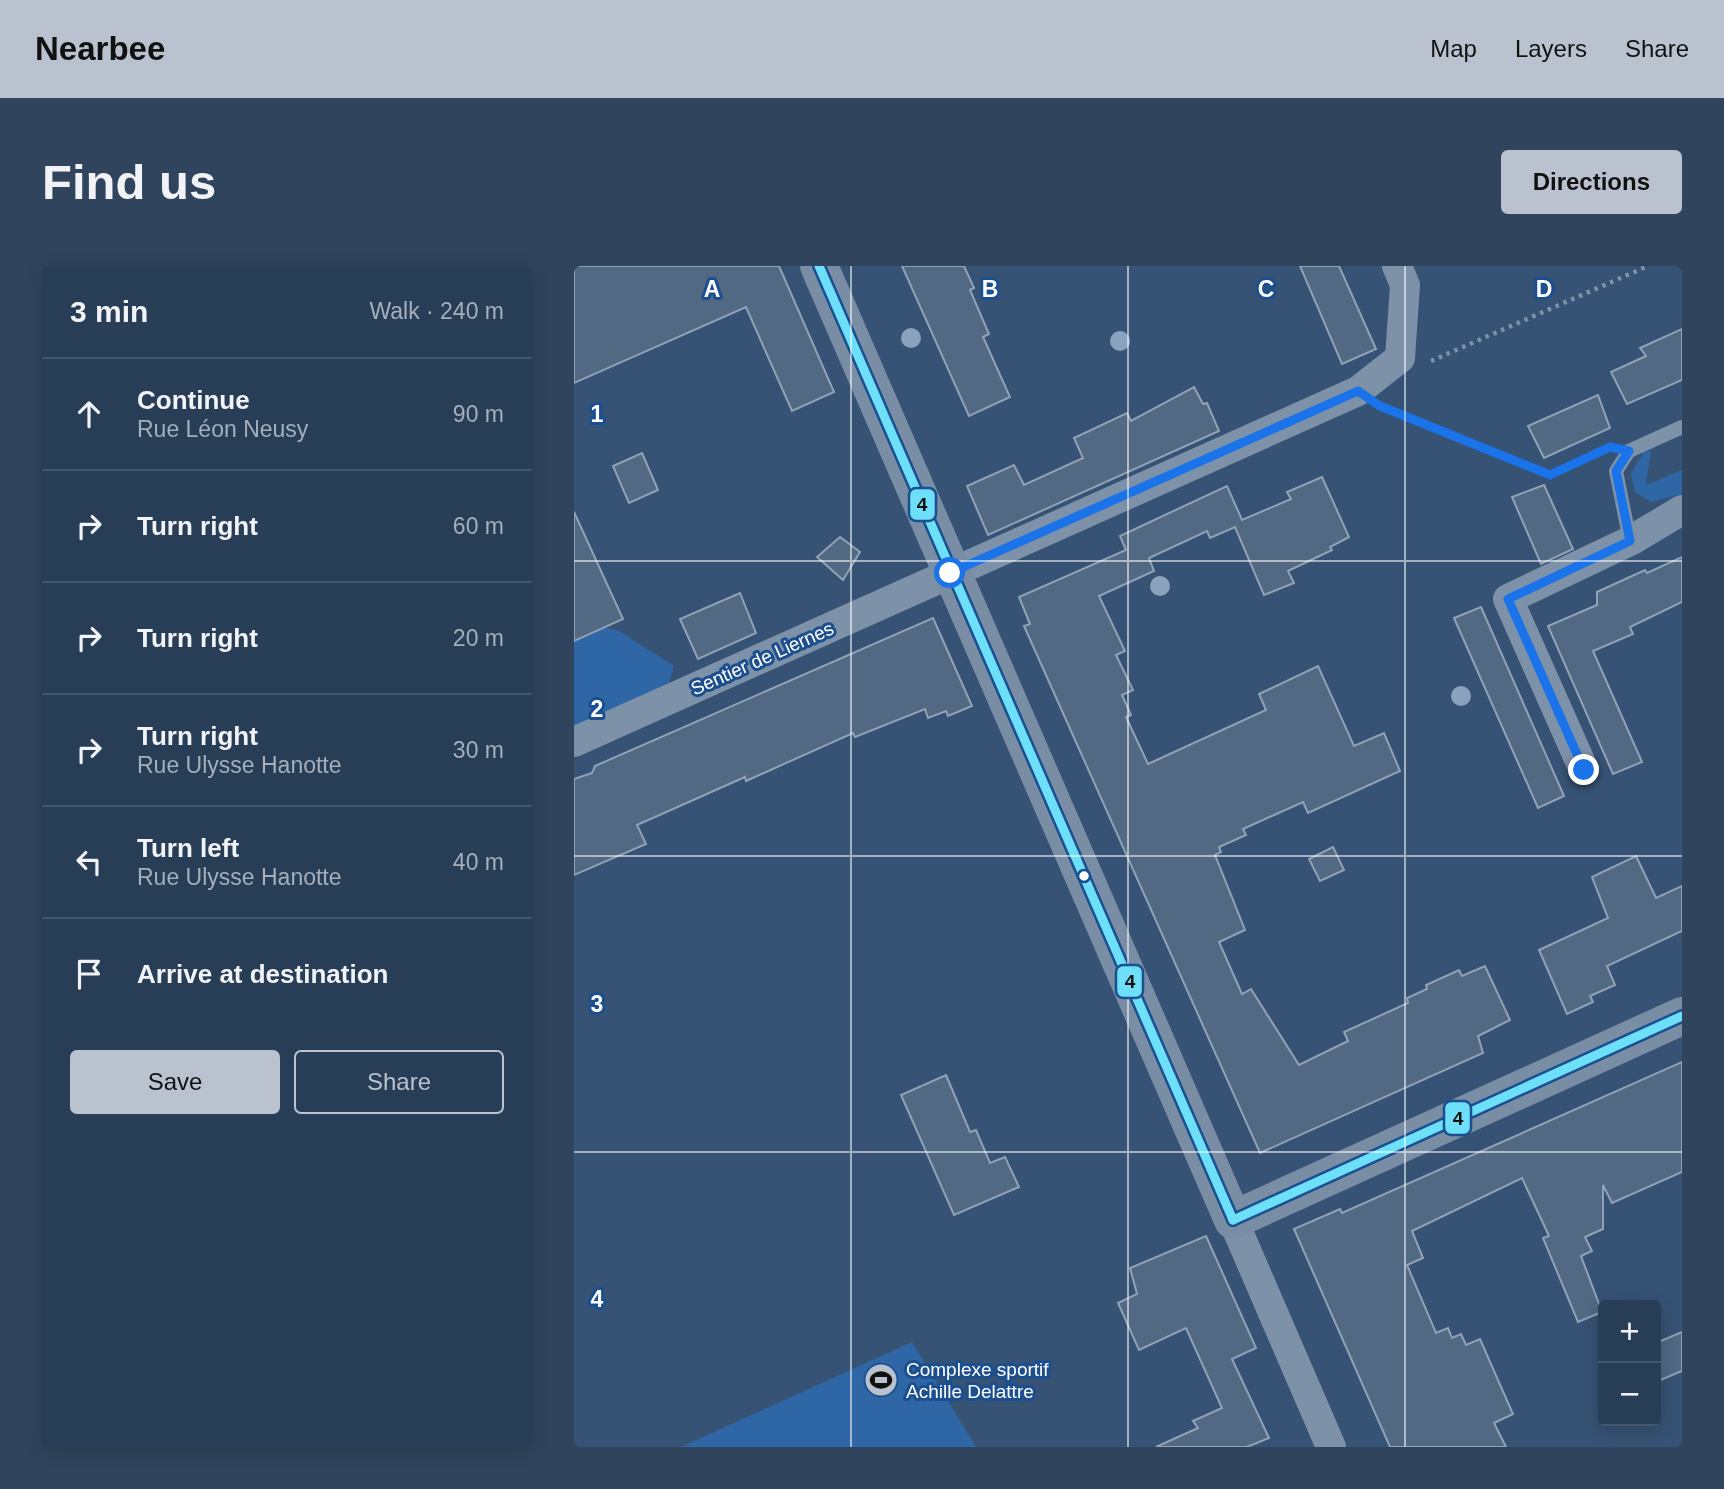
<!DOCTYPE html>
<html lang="en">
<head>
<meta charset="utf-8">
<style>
  body { margin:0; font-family:Helvetica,sans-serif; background:#30455d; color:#f1f3f6 }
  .controls { position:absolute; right:21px; bottom:21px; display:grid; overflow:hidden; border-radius:7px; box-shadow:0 4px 18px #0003 }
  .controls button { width:63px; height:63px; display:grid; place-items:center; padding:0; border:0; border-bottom:2px solid #44576d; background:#283e57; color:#f1f3f6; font:35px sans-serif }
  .stop { position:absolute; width:21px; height:21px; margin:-16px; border:5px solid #1a73e8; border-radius:50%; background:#fff }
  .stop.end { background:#1a73e8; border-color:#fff; box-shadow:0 2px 7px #0008 }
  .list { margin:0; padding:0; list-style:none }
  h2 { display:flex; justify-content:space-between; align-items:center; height:91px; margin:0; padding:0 28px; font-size:30px }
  h2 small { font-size:23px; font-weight:400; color:#a5aeba }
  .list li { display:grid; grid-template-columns:46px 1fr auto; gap:21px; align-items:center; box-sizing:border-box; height:112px; padding:0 28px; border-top:2px solid #44576d }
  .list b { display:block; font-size:26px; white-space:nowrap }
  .list p { margin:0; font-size:23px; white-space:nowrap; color:#a5aeba }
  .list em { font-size:23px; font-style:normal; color:#a5aeba }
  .actions { display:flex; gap:14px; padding:21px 28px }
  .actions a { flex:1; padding:16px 0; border:2px solid #b9c2ce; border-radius:7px; text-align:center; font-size:24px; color:#b9c2ce }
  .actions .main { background:#b9c2ce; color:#111 }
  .icon { flex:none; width:38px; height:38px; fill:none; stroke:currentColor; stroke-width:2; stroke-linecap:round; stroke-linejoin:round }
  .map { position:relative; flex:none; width:1108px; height:1181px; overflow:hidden; border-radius:7px }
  header { display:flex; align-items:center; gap:42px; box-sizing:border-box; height:98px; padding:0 35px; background:#b9c2ce; color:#111 }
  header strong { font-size:33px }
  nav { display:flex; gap:38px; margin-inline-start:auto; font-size:24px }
  .intro { display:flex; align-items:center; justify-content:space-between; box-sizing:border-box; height:168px; padding:0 42px }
  h1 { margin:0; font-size:49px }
  .button { padding:18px 32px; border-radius:7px; background:#b9c2ce; color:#111; font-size:24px; font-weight:700 }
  main { display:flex; gap:42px; padding:0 42px }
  aside { flex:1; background:#283e57; border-radius:7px; box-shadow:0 4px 18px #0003 }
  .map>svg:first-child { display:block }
  .green { fill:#2f66a5 }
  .building { fill:#526984; stroke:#92a2b6; stroke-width:2 }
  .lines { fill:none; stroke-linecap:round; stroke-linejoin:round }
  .path { stroke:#7d92a8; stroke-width:4.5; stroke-dasharray:3.5 5; stroke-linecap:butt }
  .lane { stroke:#7d92a8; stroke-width:14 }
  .street { stroke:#7d92a8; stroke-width:30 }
  .secondary { stroke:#798da4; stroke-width:38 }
  .bus-1-casing { stroke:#1b4f8f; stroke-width:14 }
  .bus-1 { stroke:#6ddff8; stroke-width:9 }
  .tree { fill:#8aa2be }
  .route { stroke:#1a73e8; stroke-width:9 }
  .grid { fill:none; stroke:#fff; stroke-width:2; stroke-opacity:0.55 }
  .bus-dot { fill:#fff; stroke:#1b4f8f; stroke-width:2.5 }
  .labels { text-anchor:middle; stroke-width:6; stroke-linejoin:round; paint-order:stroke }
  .street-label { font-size:19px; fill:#fff; stroke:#1b4f8f }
  .poi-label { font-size:19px; fill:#fff; stroke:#1b4f8f; text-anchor:start }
  .grid-label { font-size:23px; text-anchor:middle; font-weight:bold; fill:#fff; stroke:#1b4f8f; stroke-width:6; stroke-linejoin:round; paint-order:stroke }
  .line-badge { stroke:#1b4f8f; stroke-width:2.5 }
  .pale-badge-label { font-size:19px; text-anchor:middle; font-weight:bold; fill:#111 }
</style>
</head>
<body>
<header>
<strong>Nearbee</strong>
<nav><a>Map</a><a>Layers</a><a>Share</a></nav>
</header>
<div class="intro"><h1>Find us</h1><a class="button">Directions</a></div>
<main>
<aside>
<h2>3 min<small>Walk · 240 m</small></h2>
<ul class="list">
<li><svg class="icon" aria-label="ahead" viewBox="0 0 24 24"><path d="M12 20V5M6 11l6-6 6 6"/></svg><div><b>Continue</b><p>Rue Léon Neusy</p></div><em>90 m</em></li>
<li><svg class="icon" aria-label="right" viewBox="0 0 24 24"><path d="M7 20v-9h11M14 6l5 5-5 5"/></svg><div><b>Turn right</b></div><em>60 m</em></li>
<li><svg class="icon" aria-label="right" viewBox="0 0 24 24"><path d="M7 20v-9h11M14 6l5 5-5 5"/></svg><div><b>Turn right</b></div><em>20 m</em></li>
<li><svg class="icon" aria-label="right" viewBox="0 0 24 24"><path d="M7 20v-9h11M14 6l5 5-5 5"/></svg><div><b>Turn right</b><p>Rue Ulysse Hanotte</p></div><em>30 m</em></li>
<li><svg class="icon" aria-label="left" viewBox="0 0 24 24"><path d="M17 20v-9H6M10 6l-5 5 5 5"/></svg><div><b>Turn left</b><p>Rue Ulysse Hanotte</p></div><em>40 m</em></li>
<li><svg class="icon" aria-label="arrive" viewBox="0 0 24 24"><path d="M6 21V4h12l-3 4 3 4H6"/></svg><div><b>Arrive at destination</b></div></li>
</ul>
<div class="actions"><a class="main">Save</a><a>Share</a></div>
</aside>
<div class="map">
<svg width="1108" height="1181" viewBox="0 0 1108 1181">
  <rect width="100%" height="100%" fill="#365274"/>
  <g class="green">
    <path d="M1070,185H1077L1072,219L1108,204V228L1077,236L1061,226L1057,208Z"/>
    <path d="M0,354L45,365L100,400L89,436L0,476Z"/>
    <path d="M338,1076L402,1181H107Z"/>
  </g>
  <g class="building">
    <path d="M0,0H205L260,126L218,145L172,41L0,117Z"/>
    <path d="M328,0H390L400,22L396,24L415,68L409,71L436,131L395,150Z"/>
    <path d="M726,0H765L802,83L768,98Z"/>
    <path d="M1108,63V114L1053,138L1037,106L1072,90L1066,82Z"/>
    <path d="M620,121L629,138L633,137L645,165L414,269L393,220L440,199L450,219L509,192L500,172L553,147L557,155Z"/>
    <path d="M1024,129L1036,162L970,192L954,160Z"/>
    <path d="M68,187L84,224L55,237L39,200Z"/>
    <path d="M748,211L775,271L756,281L758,284L714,305L720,317L690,329L661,261L636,272L633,265L575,292L580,305L525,330L551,385L542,389L559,424L548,429L557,449L552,451L574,498L692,444L685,428L744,400L780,480L810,467L826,505L734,547L729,536L669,563L672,569L645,581L647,586L641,589L671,664L645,676L668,728L677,723L725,799L774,775L770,766L834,737L833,732L853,723L852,719L885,704L888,710L911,700L936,754L904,770L909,787L686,887L450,360L456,358L445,331L552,284L546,270L653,220L668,254L717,233L713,226Z"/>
    <path d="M970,219L999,283L967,298L938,231Z"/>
    <path d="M0,246L49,353L0,375Z"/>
    <path d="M266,271L286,286L269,314L243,291Z"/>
    <path d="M1108,291V336L1056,361L1059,368L1019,385L1068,496L1039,508L974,360L1023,339V326L1071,304L1073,307Z"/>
    <path d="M166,327L182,367L124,393L106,353Z"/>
    <path d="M907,341L990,530L964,542L880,352Z"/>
    <path d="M359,352L398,440L374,450L372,445L354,452L351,443L281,471L279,467L172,515L171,511L63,559L72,578L0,609V513L18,507L21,500Z"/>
    <path d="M759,581L770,604L746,615L735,593Z"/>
    <path d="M1062,590L1082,632L1108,620V665L1033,700L1041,719L1016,730L1019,736L993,748L965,684L1034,652L1018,611Z"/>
    <path d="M1108,796V906L1038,937L1029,919V963L1011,971L1018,985L1007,990L1028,1046L1004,1056L969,972L975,970L948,912L838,965L849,992L833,999L862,1067L874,1062L878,1072L887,1068L892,1079L906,1073L939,1148L920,1157L932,1181H816L720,963L766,943L768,947Z"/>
    <path d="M372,809L396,866L402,864L416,897L431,891L445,921L380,949L327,829Z"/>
    <path d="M632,970L682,1082L658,1093L695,1172L673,1181H582L624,1162L619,1155L648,1142L612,1062L565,1084L544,1037L563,1028L556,1002Z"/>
    <path d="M1108,1066V1105L1082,1116V1077Z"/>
  </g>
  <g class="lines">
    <g class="path">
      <path d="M857,95L1074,0"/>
      <path d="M812,143L977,209L1024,186"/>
    </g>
    <path class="lane" d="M1056,275L1042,205L1055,185L1108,161"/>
    <g class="street">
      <path d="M0,476L784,125L826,92L831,19L823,0"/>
      <path d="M1010,504L934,333L1056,275L1108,244"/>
      <path d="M659,954L757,1181"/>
    </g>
    <path class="secondary" d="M245,0L659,954L1108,750"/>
    <defs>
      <g id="bus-1">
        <path d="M245,0L659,954"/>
        <path d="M659,954L1108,750"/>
      </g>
    </defs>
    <use href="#bus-1" class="bus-1-casing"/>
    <use href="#bus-1" class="bus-1"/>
  </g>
  <g class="tree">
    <circle cx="337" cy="72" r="10"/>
    <circle cx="546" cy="75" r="10"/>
    <circle cx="586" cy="320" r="10"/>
    <circle cx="887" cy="430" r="10"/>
  </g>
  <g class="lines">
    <path class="route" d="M376,307L784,125L806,140L976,209L1036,181L1055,185L1042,205L1056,275L934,333L1010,504"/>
  </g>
  <path class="grid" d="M277,0V1181M554,0V1181M831,0V1181M0,295H1108M0,590H1108M0,886H1108"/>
  <defs>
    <symbol id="stadium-disc" viewBox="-11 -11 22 22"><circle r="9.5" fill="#b9c2ce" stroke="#1b4f8f"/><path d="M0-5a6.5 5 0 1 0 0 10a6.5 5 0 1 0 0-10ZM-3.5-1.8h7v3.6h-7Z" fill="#111"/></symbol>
  </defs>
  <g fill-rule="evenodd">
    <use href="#stadium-disc" x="288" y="1095" width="38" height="38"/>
  </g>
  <circle class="bus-dot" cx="510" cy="610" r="6"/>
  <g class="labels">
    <g class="street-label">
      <text transform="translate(188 392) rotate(-24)" y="7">Sentier de Liernes</text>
    </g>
    <g class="poi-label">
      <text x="332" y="1110">Complexe sportif<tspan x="332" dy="22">Achille Delattre</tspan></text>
    </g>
  </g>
  <g class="grid-label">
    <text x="138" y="31">A</text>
    <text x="416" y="31">B</text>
    <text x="692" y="31">C</text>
    <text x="970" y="31">D</text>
    <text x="23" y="156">1</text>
    <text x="23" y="451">2</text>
    <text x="23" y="746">3</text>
    <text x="23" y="1041">4</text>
  </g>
  <g class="line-badge">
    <rect x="335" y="222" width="27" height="33" rx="7" fill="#6ddff8"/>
    <rect x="542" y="699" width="27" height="33" rx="7" fill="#6ddff8"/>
    <rect x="870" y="835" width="27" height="34" rx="7" fill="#6ddff8"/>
  </g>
  <g class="pale-badge-label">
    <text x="348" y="245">4</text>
    <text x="556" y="722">4</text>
    <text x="884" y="859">4</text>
  </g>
</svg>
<div class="controls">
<button>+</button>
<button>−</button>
</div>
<div class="stop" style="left:376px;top:307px"></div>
<div class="stop end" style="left:1010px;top:504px"></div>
</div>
</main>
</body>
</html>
